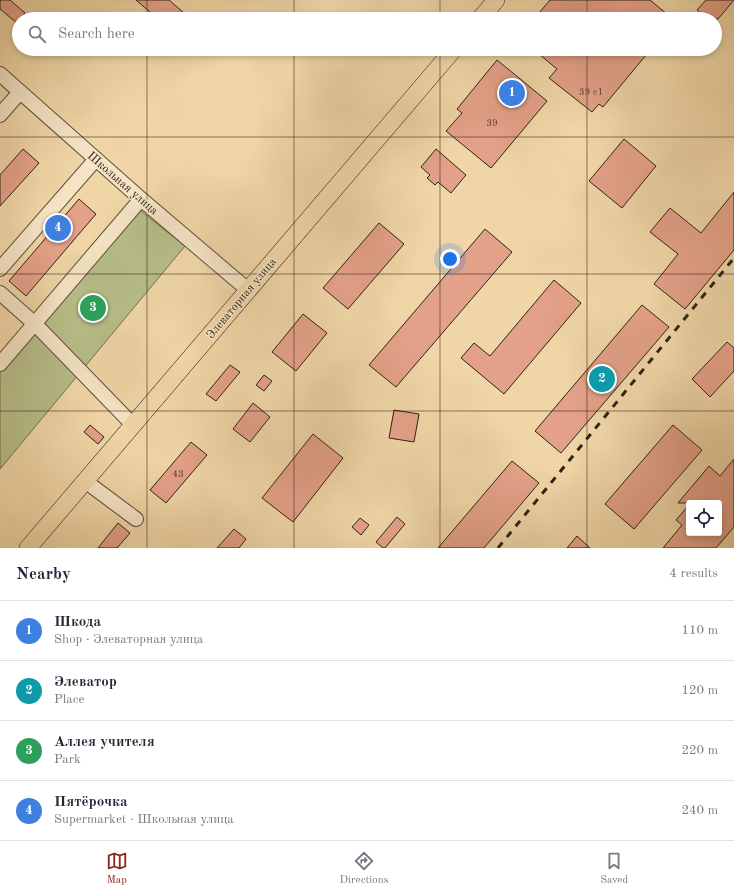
<!DOCTYPE html>
<html lang="en">
<head>
<meta charset="utf-8">
<style>
  body { margin:0; font-family:"Old Standard TT",serif; background:#f6f6f7; color:#1f2937 }
  .controls { position:absolute; right:12px; bottom:12px; display:grid; overflow:hidden; border-radius:4px; box-shadow:0 2px 6px #0003 }
  .controls button { width:36px; height:36px; display:grid; place-items:center; padding:0; border:0; border-bottom:1px solid #e0e1e3; background:#fff; color:#1f2937; font:20px sans-serif }
  .you { position:absolute; left:450px; top:259px; width:14px; height:14px; margin:-10px; border:3px solid #fff; border-radius:50%; background:#1a73e8; box-shadow:0 0 0 6px #1a73e833 }
  .badge { display:grid; place-items:center; width:26px; height:26px; border-radius:50%; background:#8f2418; color:#fff; font-size:13px; font-weight:700 }
  .pin { position:absolute; translate:-50% -50%; border:2px solid #fff; box-shadow:0 1px 4px #0006 }
  .list { margin:0; padding:0; list-style:none }
  h2 { display:flex; justify-content:space-between; align-items:center; height:52px; margin:0; padding:0 16px; font-size:17px }
  h2 small { font-size:13px; font-weight:400; color:#747a83 }
  .list li { display:grid; grid-template-columns:26px 1fr auto; gap:12px; align-items:center; box-sizing:border-box; height:60px; padding:0 16px; border-top:1px solid #e0e1e3 }
  .list b { display:block; font-size:15px; white-space:nowrap }
  .list p { margin:0; font-size:13px; white-space:nowrap; color:#747a83 }
  .list em { font-size:13px; font-style:normal; color:#747a83 }
  .icon { flex:none; width:22px; height:22px; fill:none; stroke:currentColor; stroke-width:2; stroke-linecap:round; stroke-linejoin:round }
  .map { position:relative; flex:none; width:734px; height:548px; overflow:hidden }
  .search { position:absolute; background:#fff; box-shadow:0 2px 6px #0003; left:12px; right:12px; top:12px; height:44px; display:flex; align-items:center; gap:10px; box-sizing:border-box; padding:0 14px; border-radius:22px; color:#747a83; font-size:15px }
  .sheet { height:292px; background:#fff }
  nav { display:flex; justify-content:space-around; align-items:center; box-sizing:border-box; height:56px; border-top:1px solid #e0e1e3; background:#fff; font-size:11px; color:#747a83 }
  nav a { display:grid; justify-items:center; gap:2px }
  nav .on { color:#8f2418 }
  .map>svg:first-child { display:block }
  .green { fill:#b7be89; stroke:#74704e }
  .building { fill:#e4a189; stroke:#302214 }
  .lines { fill:none; stroke-linecap:round; stroke-linejoin:round }
  .minor-casing { stroke:#604f39; stroke-width:16 }
  .major-casing { stroke:#302214; stroke-width:18 }
  .minor { stroke:#f5e4c6; stroke-width:14 }
  .major { stroke:#f0d6a7; stroke-width:17 }
  .rail { stroke:#302214; stroke-width:3; stroke-dasharray:7 7; stroke-linecap:butt }
  .grid { fill:none; stroke:#302214; stroke-width:1; stroke-opacity:0.55 }
  .labels { text-anchor:middle; stroke-width:3; stroke-linejoin:round; paint-order:stroke }
  .number-label { font-size:10px; fill:#5d4231 }
  .street-label { font-size:12px; fill:#302214; stroke:#f5e4c6 }
</style>
</head>
<body>
<div class="map">
<svg width="734" height="548" viewBox="0 0 734 548">
  <rect width="100%" height="100%" fill="#f0d6a7"/>
  <filter id="stains"><feTurbulence type="fractalNoise" baseFrequency=".005" numOctaves="4"/><feColorMatrix values="0 0 0 0 .2 0 0 0 0 .09 0 0 0 0 .02 0 0 0 .5 -.17"/></filter>
  <radialGradient id="worn" r=".72"><stop offset=".6" stop-color="#630" stop-opacity="0"/><stop offset="1" stop-color="#630" stop-opacity=".3"/></radialGradient>
  <path class="green" d="M137,208L185,246L0,469V370Z"/>
  <g class="building">
    <path d="M0,0H10L25,13L17,23L0,9Z"/>
    <path d="M136,0H169L191,19H158Z"/>
    <path d="M550,0H650L673,19H534Z"/>
    <path d="M706,0H734L718,19H708L697,10Z"/>
    <path d="M533,49H651L603,107L599,104L592,112L549,78L557,69Z"/>
    <path d="M497,60L547,101L491,168L446,131L462,113L457,109Z"/>
    <path d="M624,139L656,166L622,208L589,181Z"/>
    <path d="M23,149L39,163L0,206V175Z"/>
    <path d="M436,149L466,175L451,193L438,182L435,185L427,178L430,175L421,167Z"/>
    <path d="M734,192V250L685,309L654,284L678,254L650,232L670,208L701,233Z"/>
    <path d="M79,199L96,214L26,296L9,281Z"/>
    <path d="M379,223L404,244L348,309L323,288Z"/>
    <path d="M485,229L512,252L396,387L369,365Z"/>
    <path d="M554,280L581,303L504,394L461,358L474,343L490,356Z"/>
    <path d="M642,305L669,327L561,453L535,431Z"/>
    <path d="M303,314L327,333L296,371L272,352Z"/>
    <path d="M727,342L734,348V371L710,397L692,379Z"/>
    <path d="M230,365L240,372L216,401L206,394Z"/>
    <path d="M264,375L272,381L264,391L256,385Z"/>
    <path d="M253,403L270,417L250,442L233,429Z"/>
    <path d="M394,410L419,414L414,442L389,438Z"/>
    <path d="M90,425L104,437L98,444L84,432Z"/>
    <path d="M673,425L702,450L634,529L605,504Z"/>
    <path d="M313,434L343,458L293,522L262,498Z"/>
    <path d="M191,442L207,455L166,503L150,490Z"/>
    <path d="M734,459V527L716,548H663L682,525L676,520L689,505V533H719V503H678L709,466L720,476Z"/>
    <path d="M512,461L539,483L484,548H438Z"/>
    <path d="M397,517L405,524L385,548H383L376,542Z"/>
    <path d="M360,518L369,525L361,535L352,527Z"/>
    <path d="M118,523L130,533L117,548H98Z"/>
    <path d="M234,529L246,539L239,548H217Z"/>
    <path d="M577,536L590,548H567Z"/>
  </g>
  <g class="lines">
    <defs>
      <g id="minor">
        <path d="M0,74L141,199L248,290"/>
        <path d="M0,115L20,92"/>
        <path d="M0,269L96,159"/>
        <path d="M0,293L35,324L133,425"/>
        <path d="M0,364L141,199"/>
        <path d="M85,481L136,519"/>
      </g>
      <g id="major">
        <path d="M480,19L496,0"/>
        <path d="M28,548L454,49"/>
      </g>
    </defs>
    <use href="#minor" class="minor-casing"/>
    <use href="#major" class="major-casing"/>
    <use href="#minor" class="minor"/>
    <use href="#major" class="major"/>
    <path class="rail" d="M498,548L734,258"/>
  </g>
  <path class="grid" d="M147,0V19M294,0V19M440,0V19M587,0V19M147,49V548M294,49V548M440,49V548M587,49V548M0,137H734M0,274H734M0,411H734"/>
  <g class="labels">
    <g class="number-label">
      <text x="591" y="95">39 с1</text>
      <text x="492" y="126">39</text>
      <text x="178" y="477">43</text>
    </g>
    <g class="street-label">
      <text transform="translate(123 183) rotate(41)" y="4">Школьная улица</text>
      <text transform="translate(241 298) rotate(-50)" y="4">Элеваторная улица</text>
    </g>
  </g>
  <rect width="100%" height="100%" filter="url(#stains)"/>
  <rect width="100%" height="100%" fill="url(#worn)"/>
</svg>
<div class="controls">
<button><svg class="icon" aria-label="locate" viewBox="0 0 24 24"><circle cx="12" cy="12" r="6"/><path d="M12 2v4M12 18v4M2 12h4M18 12h4"/></svg></button>
</div>
<div class="you"></div>
<div class="pin badge" style="left:512px;top:93px;background:#3f7fe0">1</div>
<div class="pin badge" style="left:602px;top:379px;background:#0f9aa8">2</div>
<div class="pin badge" style="left:93px;top:308px;background:#2e9e5b">3</div>
<div class="pin badge" style="left:58px;top:228px;background:#3f7fe0">4</div>
<div class="search"><svg class="icon" aria-label="search" viewBox="0 0 24 24"><circle cx="10" cy="10" r="6"/><path d="M15 15l6 6"/></svg>Search here</div>
</div>
<section class="sheet">
<h2>Nearby<small>4 results</small></h2>
<ul class="list">
<li><span class="badge" style="background:#3f7fe0">1</span><div><b>Шкода</b><p>Shop · Элеваторная улица</p></div><em>110 m</em></li>
<li><span class="badge" style="background:#0f9aa8">2</span><div><b>Элеватор</b><p>Place</p></div><em>120 m</em></li>
<li><span class="badge" style="background:#2e9e5b">3</span><div><b>Аллея учителя</b><p>Park</p></div><em>220 m</em></li>
<li><span class="badge" style="background:#3f7fe0">4</span><div><b>Пятёрочка</b><p>Supermarket · Школьная улица</p></div><em>240 m</em></li>
</ul>
</section>
<nav>
<a class="on"><svg class="icon" aria-label="map" viewBox="0 0 24 24"><path d="M3 6l6-2 6 2 6-2v14l-6 2-6-2-6 2zM9 4v14M15 6v14"/></svg>Map</a>
<a><svg class="icon" aria-label="directions" viewBox="0 0 24 24"><path d="M12 3l9 9-9 9-9-9zM9 14v-3h6M13 9l2 2-2 2"/></svg>Directions</a>
<a><svg class="icon" aria-label="saved" viewBox="0 0 24 24"><path d="M7 4h10v16l-5-4-5 4z"/></svg>Saved</a>
</nav>
</body>
</html>
